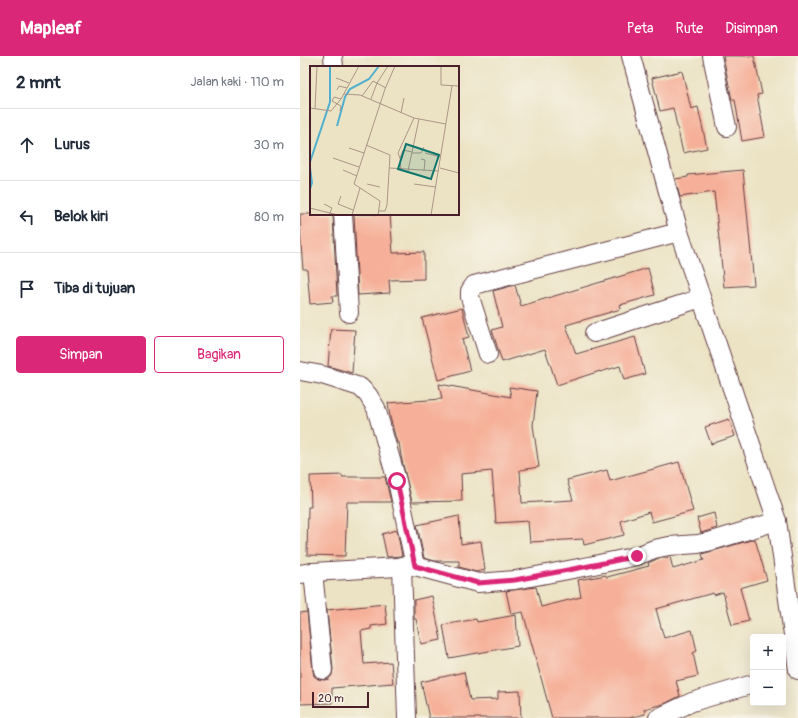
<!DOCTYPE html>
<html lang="id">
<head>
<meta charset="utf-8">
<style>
  body { margin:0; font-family:Pangolin,sans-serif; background:#f2f2f3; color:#1f2937 }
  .controls { position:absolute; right:12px; bottom:12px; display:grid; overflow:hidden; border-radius:4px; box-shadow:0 4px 16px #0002 }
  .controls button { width:36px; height:36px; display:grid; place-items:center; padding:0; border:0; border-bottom:1px solid #e0e1e3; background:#fff; color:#1f2937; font:20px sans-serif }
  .scale { position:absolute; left:12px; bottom:10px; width:57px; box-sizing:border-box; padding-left:4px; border:2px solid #4a1f2b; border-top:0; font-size:11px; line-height:14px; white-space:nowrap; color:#4a1f2b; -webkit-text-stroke:3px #f7f3e8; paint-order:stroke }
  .stop { position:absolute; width:12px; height:12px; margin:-9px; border:3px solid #db2777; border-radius:50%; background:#fff }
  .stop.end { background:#db2777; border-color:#fff; box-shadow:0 1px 4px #0008 }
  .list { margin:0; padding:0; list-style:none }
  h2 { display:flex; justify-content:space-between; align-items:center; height:52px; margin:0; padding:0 16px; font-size:17px }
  h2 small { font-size:13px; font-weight:400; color:#747a83 }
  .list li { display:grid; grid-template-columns:26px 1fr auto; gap:12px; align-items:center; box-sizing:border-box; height:72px; padding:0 16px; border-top:1px solid #e0e1e3 }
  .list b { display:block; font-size:15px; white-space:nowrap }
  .list em { font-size:13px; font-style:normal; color:#747a83 }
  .actions { display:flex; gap:8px; padding:12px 16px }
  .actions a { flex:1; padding:9px 0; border:1px solid #db2777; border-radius:4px; text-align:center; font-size:14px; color:#db2777 }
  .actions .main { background:#db2777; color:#fff }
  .icon { flex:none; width:22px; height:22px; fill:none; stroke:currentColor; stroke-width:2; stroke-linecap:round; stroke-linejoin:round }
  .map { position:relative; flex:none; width:498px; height:662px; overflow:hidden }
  header { display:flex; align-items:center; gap:24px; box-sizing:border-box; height:56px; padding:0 20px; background:#db2777; color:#fff }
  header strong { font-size:19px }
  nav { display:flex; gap:22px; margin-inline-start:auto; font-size:14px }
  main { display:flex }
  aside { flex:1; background:#fff }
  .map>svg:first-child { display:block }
  .building { fill:#f6b099 }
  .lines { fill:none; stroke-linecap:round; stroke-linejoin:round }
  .street-casing { stroke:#623c42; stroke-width:20 }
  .street { stroke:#fff; stroke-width:18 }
  .route { stroke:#db2777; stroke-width:5 }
  .inset-river { fill:none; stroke:#51b0d0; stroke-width:2 }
  .inset-road { fill:none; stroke:#ab9587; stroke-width:1 }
  .view { fill:#0f766e; fill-opacity:0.15; stroke:#0f766e; stroke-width:2 }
  .inset-edge { fill:none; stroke:#4a1f2b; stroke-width:2 }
</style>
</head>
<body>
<header>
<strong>Mapleaf</strong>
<nav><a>Peta</a><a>Rute</a><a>Disimpan</a></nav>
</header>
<main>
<aside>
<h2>2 mnt<small>Jalan kaki · 110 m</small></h2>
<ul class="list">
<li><svg class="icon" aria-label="ahead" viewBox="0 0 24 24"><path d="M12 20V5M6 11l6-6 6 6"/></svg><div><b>Lurus</b></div><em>30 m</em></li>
<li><svg class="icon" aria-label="left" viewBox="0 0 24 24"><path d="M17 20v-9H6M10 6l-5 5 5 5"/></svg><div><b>Belok kiri</b></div><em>80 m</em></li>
<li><svg class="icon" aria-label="arrive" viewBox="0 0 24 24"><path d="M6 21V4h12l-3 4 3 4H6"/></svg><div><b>Tiba di tujuan</b></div></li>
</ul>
<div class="actions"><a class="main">Simpan</a><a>Bagikan</a></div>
</aside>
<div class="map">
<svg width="498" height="662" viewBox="0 0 498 662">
  <rect width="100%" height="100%" fill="#f7f3e8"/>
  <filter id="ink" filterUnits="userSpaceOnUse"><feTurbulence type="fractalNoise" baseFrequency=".025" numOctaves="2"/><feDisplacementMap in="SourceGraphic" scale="8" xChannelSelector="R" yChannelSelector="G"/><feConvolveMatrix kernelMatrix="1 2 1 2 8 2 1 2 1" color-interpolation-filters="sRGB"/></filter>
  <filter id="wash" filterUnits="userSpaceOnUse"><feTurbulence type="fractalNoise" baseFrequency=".012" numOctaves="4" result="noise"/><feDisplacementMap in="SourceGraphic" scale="16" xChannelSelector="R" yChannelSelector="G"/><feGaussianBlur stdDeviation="0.9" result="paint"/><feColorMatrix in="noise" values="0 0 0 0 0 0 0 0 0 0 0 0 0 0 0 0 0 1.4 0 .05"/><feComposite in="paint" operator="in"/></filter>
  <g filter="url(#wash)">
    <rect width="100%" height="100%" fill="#ece3c4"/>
    <g id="blocks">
      <g class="building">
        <path d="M423,0H454L462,38L457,39L465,81L442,85L435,44H432Z"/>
        <path d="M382,15L391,53L398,51L407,92L383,97L373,52L360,55L352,22Z"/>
        <path d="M443,114L454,229L424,231L414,136L380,141L375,123L388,121V119Z"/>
        <path d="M0,158H33L37,240H32L33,246L10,248L7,213H3L1,188Z"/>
        <path d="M54,158H90L93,197L124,196V223L89,224L90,237L58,239Z"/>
        <path d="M348,212L355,239L320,249L321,253L266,269L276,298L335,281L345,318L324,324L320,310L300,316V315L257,329L245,293L202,306L192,274L202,271L193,235L215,229L221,250Z"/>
        <path d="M162,252L169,281L162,283L170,315L138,324L122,262Z"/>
        <path d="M31,273L55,274L52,317L28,310Z"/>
        <path d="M139,328L211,341L209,331L237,335L233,369L239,411L220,414L222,447L273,444L267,424L307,414L310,425L379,406L393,455L352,466L349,456L321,465L324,479L284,489L283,483L230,486L228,465L196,467L192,415L161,418L162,445L112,446L101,400L99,386L97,387L90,361L88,347L142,343Z"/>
        <path d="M429,363L435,380L411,388L405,371Z"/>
        <path d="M42,419V421H85L91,446H47L45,500L7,499L8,451H11L10,420Z"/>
        <path d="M414,457L417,472L401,477L397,462Z"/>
        <path d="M159,460L161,488L181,485L185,514L176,516L159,511V505H135L124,502L117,469Z"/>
        <path d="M97,474L102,500L87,501L82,478Z"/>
        <path d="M455,483L467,524L440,532L449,565L432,569L423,536L414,539L413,537L356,553L364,582L392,574L397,595L393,597L398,620L376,625L380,640L364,648L344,653L345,658L329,662H252L223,556L211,558L206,535L236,531L241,551L281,541L278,524L306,519L307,521L349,510L348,507L357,503L370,501L373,513L404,504L402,498Z"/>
        <path d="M132,540L141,584L121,588L116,563H114V544Z"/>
        <path d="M85,548L87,568L71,570V573L61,575L64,608L91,606L93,627L32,632V647L0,648V557L7,556L13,615L14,620L18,623L24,624L29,623L32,619L33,613L27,554Z"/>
        <path d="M216,559L218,590L149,602L143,569L176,563L177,566Z"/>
        <path d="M164,616L170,644L198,643V636L220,635L221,662H129L121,626Z"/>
      </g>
    </g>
  </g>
  <g filter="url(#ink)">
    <use href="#blocks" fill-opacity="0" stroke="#623c42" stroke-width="1"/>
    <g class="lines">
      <defs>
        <g id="street">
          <path d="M33,0L34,11"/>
          <path d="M331,0L379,176L477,465L498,614"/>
          <path d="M412,0L427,71"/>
          <path d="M43,158L49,257"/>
          <path d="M294,277L401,242"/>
          <path d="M188,298L170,241V235L174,229L379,176"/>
          <path d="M0,315L22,319L60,331L68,339L76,352L97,425L115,510"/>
          <path d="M102,510L107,662"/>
          <path d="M13,516L23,614"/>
          <path d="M0,518L13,516L115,510L178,527L215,524L289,510L337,500L354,493L369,490L398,488L412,485L477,465"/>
          <path d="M358,662L392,646L453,628"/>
        </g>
      </defs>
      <use href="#street" class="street-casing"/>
      <use href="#street" class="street"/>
    </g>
  </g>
  <g class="lines" filter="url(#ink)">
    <path class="route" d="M97,425L115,510L178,527L215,524L289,510L337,500"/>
  </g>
  <g transform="translate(10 10)">
    <rect width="149" height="149" fill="#ece3c4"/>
    <path class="inset-river" d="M27,60L35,31L40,23L59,13L69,0M0,96L20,36V0M0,102L2,117L0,123"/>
    <path class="inset-road" d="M131,0V19L149,20M26,12L39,17M27,24L29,20L37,22M34,28L50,29L104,52L136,58M52,30L63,15L76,22M61,33L67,17L78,0M0,42L21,45L31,33L49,0M5,43L7,0M30,45L31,40L22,35L24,31L31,33M91,47L94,32M56,79L80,89L77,139L75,145H69M39,82L54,87M102,87H111L114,81M115,87L131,91M23,92L49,101M90,92L88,87L104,52M111,93L115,94L114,105M80,102L129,105M130,102L149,107M33,104L47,110M91,104L90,92L93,84L102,86M98,105L109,53M57,118L70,121M104,118L126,121M31,130L28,138L43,144M14,138L22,142L19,149M0,142L28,149M42,149L50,122M68,149L70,135L44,118L75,23L85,0M121,149L142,20"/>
    <path class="view" d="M96,78L129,89L121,113L88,103Z"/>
    <rect width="149" height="149" class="inset-edge"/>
  </g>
</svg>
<div class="controls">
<button>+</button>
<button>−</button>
</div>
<div class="scale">20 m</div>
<div class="stop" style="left:97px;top:425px"></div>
<div class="stop end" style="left:337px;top:500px"></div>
</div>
</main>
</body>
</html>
